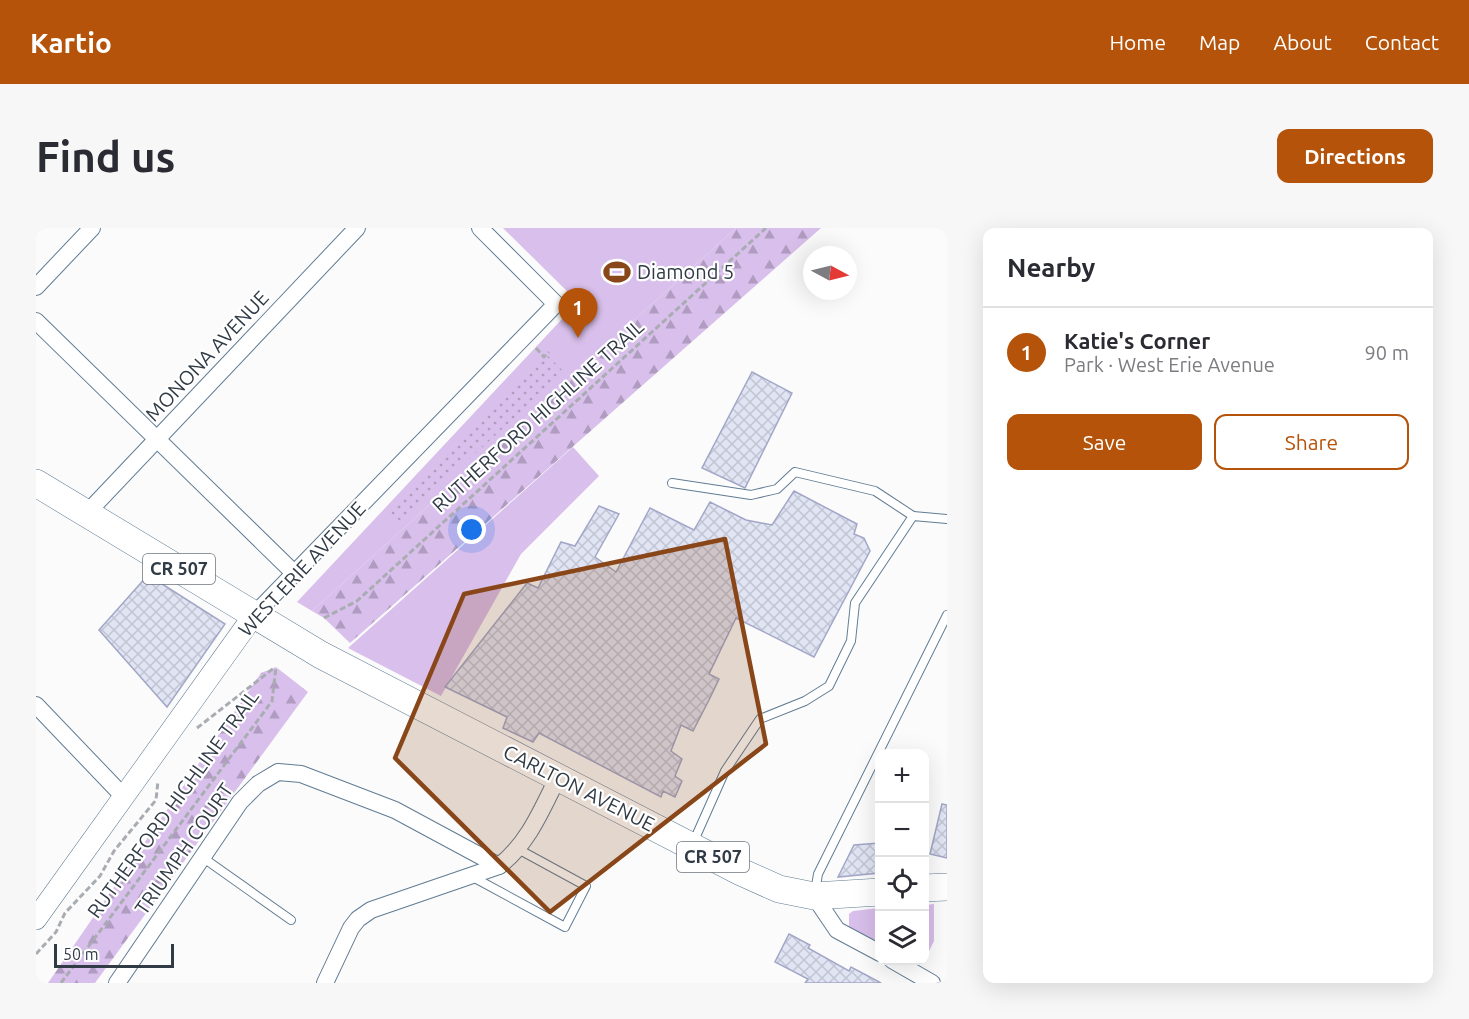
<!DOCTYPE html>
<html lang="en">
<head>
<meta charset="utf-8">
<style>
  body { margin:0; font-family:Ubuntu,sans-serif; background:#f7f7f7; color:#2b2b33 }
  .controls { position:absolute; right:18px; bottom:18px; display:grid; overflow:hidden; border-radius:12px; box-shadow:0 6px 24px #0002 }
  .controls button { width:54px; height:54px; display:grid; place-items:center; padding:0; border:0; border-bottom:2px solid #e1e1e2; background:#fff; color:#2b2b33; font:30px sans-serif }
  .compass { position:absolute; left:767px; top:18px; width:54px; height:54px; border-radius:50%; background:#fff; box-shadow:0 6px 24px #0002; rotate:97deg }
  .scale { position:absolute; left:18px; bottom:15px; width:120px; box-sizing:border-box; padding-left:6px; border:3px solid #303b46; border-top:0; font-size:16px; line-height:21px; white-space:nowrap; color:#303b46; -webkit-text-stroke:4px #fff; paint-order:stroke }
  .you { position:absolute; left:436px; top:302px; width:21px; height:21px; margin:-15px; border:4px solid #fff; border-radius:50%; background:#1a73e8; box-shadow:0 0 0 9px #1a73e833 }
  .badge { display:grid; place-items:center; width:39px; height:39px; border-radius:50%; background:#b45309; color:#fff; font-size:20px; font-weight:700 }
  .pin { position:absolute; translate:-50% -50px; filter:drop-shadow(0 2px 3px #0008) }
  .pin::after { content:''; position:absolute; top:32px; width:21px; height:18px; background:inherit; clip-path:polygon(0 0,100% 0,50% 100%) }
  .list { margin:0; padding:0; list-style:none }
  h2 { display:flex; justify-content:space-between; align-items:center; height:78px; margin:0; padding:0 24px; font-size:26px }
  h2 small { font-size:20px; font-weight:400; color:#7c7c81 }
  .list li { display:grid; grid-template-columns:39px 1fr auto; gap:18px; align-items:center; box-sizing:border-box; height:90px; padding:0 24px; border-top:2px solid #e1e1e2 }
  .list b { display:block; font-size:22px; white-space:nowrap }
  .list p { margin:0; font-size:20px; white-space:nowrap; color:#7c7c81 }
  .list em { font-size:20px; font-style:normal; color:#7c7c81 }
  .actions { display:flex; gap:12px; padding:18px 24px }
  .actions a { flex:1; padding:14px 0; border:2px solid #b45309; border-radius:12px; text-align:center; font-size:21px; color:#b45309 }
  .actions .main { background:#b45309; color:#fff }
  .icon { flex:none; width:33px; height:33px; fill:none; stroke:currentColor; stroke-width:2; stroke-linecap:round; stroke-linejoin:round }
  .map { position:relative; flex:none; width:911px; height:755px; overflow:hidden; border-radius:12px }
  header { display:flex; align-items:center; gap:36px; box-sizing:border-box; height:84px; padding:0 30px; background:#b45309; color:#fff }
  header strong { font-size:28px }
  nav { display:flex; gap:33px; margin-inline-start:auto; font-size:21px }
  .intro { display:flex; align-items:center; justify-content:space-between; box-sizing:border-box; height:144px; padding:0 36px }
  h1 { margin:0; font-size:42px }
  .button { padding:15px 27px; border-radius:12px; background:#b45309; color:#fff; font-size:21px; font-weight:700 }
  main { display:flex; gap:36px; padding:0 36px }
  aside { flex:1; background:#fff; border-radius:12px; box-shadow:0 6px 24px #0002 }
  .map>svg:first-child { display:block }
  .forest { fill:url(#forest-firs) }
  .park { fill:#d9bfeb }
  .garden { fill:url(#garden-dots) }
  .building { fill:url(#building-cross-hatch); stroke:#a2a7c8; stroke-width:1.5 }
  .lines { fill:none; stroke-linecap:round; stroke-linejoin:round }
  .service-casing { stroke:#617c93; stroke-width:10 }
  .minor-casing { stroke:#617c93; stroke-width:18 }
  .tertiary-casing { stroke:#617c93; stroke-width:22 }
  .primary-casing { stroke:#617c93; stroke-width:28 }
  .path { stroke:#a9adb2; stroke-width:3; stroke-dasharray:6 3; stroke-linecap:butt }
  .service { stroke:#fff; stroke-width:8 }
  .minor { stroke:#fff; stroke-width:16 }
  .tertiary { stroke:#fff; stroke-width:21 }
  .primary { stroke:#fff; stroke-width:27 }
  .marked { fill:#894618; fill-opacity:0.2; stroke:#894618; stroke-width:4.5; stroke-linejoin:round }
  .labels { text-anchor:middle; stroke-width:4.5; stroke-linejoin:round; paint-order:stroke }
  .shield { fill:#fff; stroke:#6e767e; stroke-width:1.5 }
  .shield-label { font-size:18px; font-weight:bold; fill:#303b46 }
  .poi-label { font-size:20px; fill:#303b46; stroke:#fff; text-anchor:start }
  .street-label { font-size:20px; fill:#303b46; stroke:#fff }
</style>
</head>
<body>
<header>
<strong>Kartio</strong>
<nav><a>Home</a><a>Map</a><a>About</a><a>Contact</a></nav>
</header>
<div class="intro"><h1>Find us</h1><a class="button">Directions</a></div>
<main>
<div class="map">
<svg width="911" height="755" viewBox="0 0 911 755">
  <defs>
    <pattern id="forest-firs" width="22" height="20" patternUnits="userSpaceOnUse" patternTransform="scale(1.5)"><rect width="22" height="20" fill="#d9bfeb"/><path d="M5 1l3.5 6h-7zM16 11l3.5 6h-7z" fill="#b09cc0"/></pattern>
    <pattern id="garden-dots" width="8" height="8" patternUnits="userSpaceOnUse" patternTransform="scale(1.5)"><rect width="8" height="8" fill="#d9bfeb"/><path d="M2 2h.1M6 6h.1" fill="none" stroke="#b09cc0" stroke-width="1.8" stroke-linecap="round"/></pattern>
    <pattern id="building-cross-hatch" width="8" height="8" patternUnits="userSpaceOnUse" patternTransform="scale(1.5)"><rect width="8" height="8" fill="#e1e4f3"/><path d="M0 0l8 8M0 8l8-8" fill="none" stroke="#c1c4d2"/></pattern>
  </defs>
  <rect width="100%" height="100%" fill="#fbfbfb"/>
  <g class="forest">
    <path d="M700,0H785L314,415L288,390L276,383Z"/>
    <path d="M240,439L272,464L59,755H12L225,445Z"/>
  </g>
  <g class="park">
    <path d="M467,0H700L276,383L261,374L542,74Z"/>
    <path d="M537,219L563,248L485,326L405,468L312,420Z"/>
    <path d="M898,676V713L889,731V677Z"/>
    <path d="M843,680V721L813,704V686L817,683Z"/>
  </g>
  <path class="garden" d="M508,124L528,144L365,294L352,282Z"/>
  <g class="building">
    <path d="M716,144L756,165L709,260L666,240Z"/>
    <path d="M758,263L821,296L818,306L828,310L834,323L778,429L700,390L673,446L683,451L674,470L657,503L645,497L635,523L646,531L639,548L646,553L639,569L627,563L625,569L503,505L497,514L467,500L471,489L409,459L491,355L502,360L525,314L539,318L563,278L583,286L559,329L580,344L614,280L658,302L674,274L710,292L736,297Z"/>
    <path d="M112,347L189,396L131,479L63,402Z"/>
    <path d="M906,576L911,577V630L894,626Z"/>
    <path d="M843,615V645L802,649L818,617Z"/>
    <path d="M753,706L774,717L772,720L813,743L815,739L845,755H769L772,751L739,734Z"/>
  </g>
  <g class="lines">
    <defs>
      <g id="service">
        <path d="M636,255L715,267L741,261L759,244L839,263L877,288"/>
        <path d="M657,615L689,543L724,491L769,473L793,458L815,413L819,375L877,288L911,291"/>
        <path d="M166,629L255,692"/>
        <path d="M435,648L529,699L550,658L482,621"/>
        <path d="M779,664L782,646L911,387"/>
      </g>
      <g id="minor">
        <path d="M0,59L56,0"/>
        <path d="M0,93L259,346"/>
        <path d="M51,285L321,0"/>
        <path d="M218,387L520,76L444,0"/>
        <path d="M0,477L88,569"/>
        <path d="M778,668L801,702L844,725"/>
        <path d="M856,732L896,755"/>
        <path d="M81,755L204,574L222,556L242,544L265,546L359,582L463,638"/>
        <path d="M289,755L315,700L322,691L335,682L463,638C492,616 506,581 522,549"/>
      </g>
      <path id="tertiary" d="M0,691L218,387"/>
      <g id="primary">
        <path d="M0,255L285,427L705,644L743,661L778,668L844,664"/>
        <path d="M888,660L911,659"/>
      </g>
    </defs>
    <use href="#service" class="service-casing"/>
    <use href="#minor" class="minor-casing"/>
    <use href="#tertiary" class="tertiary-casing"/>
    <use href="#primary" class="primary-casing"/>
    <g class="path">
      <path d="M500,120L508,129L513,124"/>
      <path d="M288,390L321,373L730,0"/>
      <path d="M161,500L238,440"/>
      <path d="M0,726L20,704L29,685L64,648L78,623L120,572L122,553"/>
      <path d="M25,755L225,488L236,473L240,439"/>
    </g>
    <use href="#service" class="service"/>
    <use href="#minor" class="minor"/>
    <use href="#tertiary" class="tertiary"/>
    <use href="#primary" class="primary"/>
  </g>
  <path class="marked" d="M689,311L730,516L514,684L359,530L428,366Z"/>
  <defs>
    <symbol id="stadium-bare" viewBox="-9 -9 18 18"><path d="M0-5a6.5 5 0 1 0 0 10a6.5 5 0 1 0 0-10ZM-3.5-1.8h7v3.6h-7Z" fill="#894618" stroke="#fff" stroke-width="2.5" paint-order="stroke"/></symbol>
  </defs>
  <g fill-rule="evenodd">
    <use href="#stadium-bare" x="562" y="25" width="38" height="38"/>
  </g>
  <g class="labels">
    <g class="shield">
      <rect x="107" y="326" width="72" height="30" rx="4.5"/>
      <rect x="641" y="614" width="72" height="30" rx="4.5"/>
    </g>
    <g class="shield-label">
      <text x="143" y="347">CR 507</text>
      <text x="677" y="635">CR 507</text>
    </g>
    <g class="poi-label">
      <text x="601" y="51">Diamond 5</text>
    </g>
    <g class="street-label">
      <text transform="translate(171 128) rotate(-47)" y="7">MONONA AVENUE</text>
      <text transform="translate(502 188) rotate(-42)" y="7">RUTHERFORD HIGHLINE TRAIL</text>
      <text transform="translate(266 341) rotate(-47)" y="7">WEST ERIE AVENUE</text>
      <text transform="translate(543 560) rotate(27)" y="7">CARLTON AVENUE</text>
      <text transform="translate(137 576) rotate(-54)" y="7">RUTHERFORD HIGHLINE TRAIL</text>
      <text transform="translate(148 621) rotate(-55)" y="7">TRIUMPH COURT</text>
    </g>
  </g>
</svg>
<div class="controls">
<button>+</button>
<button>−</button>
<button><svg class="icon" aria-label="locate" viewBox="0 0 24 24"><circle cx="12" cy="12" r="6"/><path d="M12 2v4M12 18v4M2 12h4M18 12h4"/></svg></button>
<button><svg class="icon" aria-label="layers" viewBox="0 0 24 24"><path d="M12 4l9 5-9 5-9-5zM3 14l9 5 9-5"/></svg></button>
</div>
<svg class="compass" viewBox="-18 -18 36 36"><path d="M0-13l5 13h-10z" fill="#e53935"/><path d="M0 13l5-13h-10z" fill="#7c7c81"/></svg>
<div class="scale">50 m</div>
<div class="you"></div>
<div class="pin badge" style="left:542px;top:110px">1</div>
</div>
<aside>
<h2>Nearby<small></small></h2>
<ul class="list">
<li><span class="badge">1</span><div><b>Katie's Corner</b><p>Park · West Erie Avenue</p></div><em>90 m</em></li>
</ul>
<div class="actions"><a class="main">Save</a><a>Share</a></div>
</aside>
</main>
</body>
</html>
